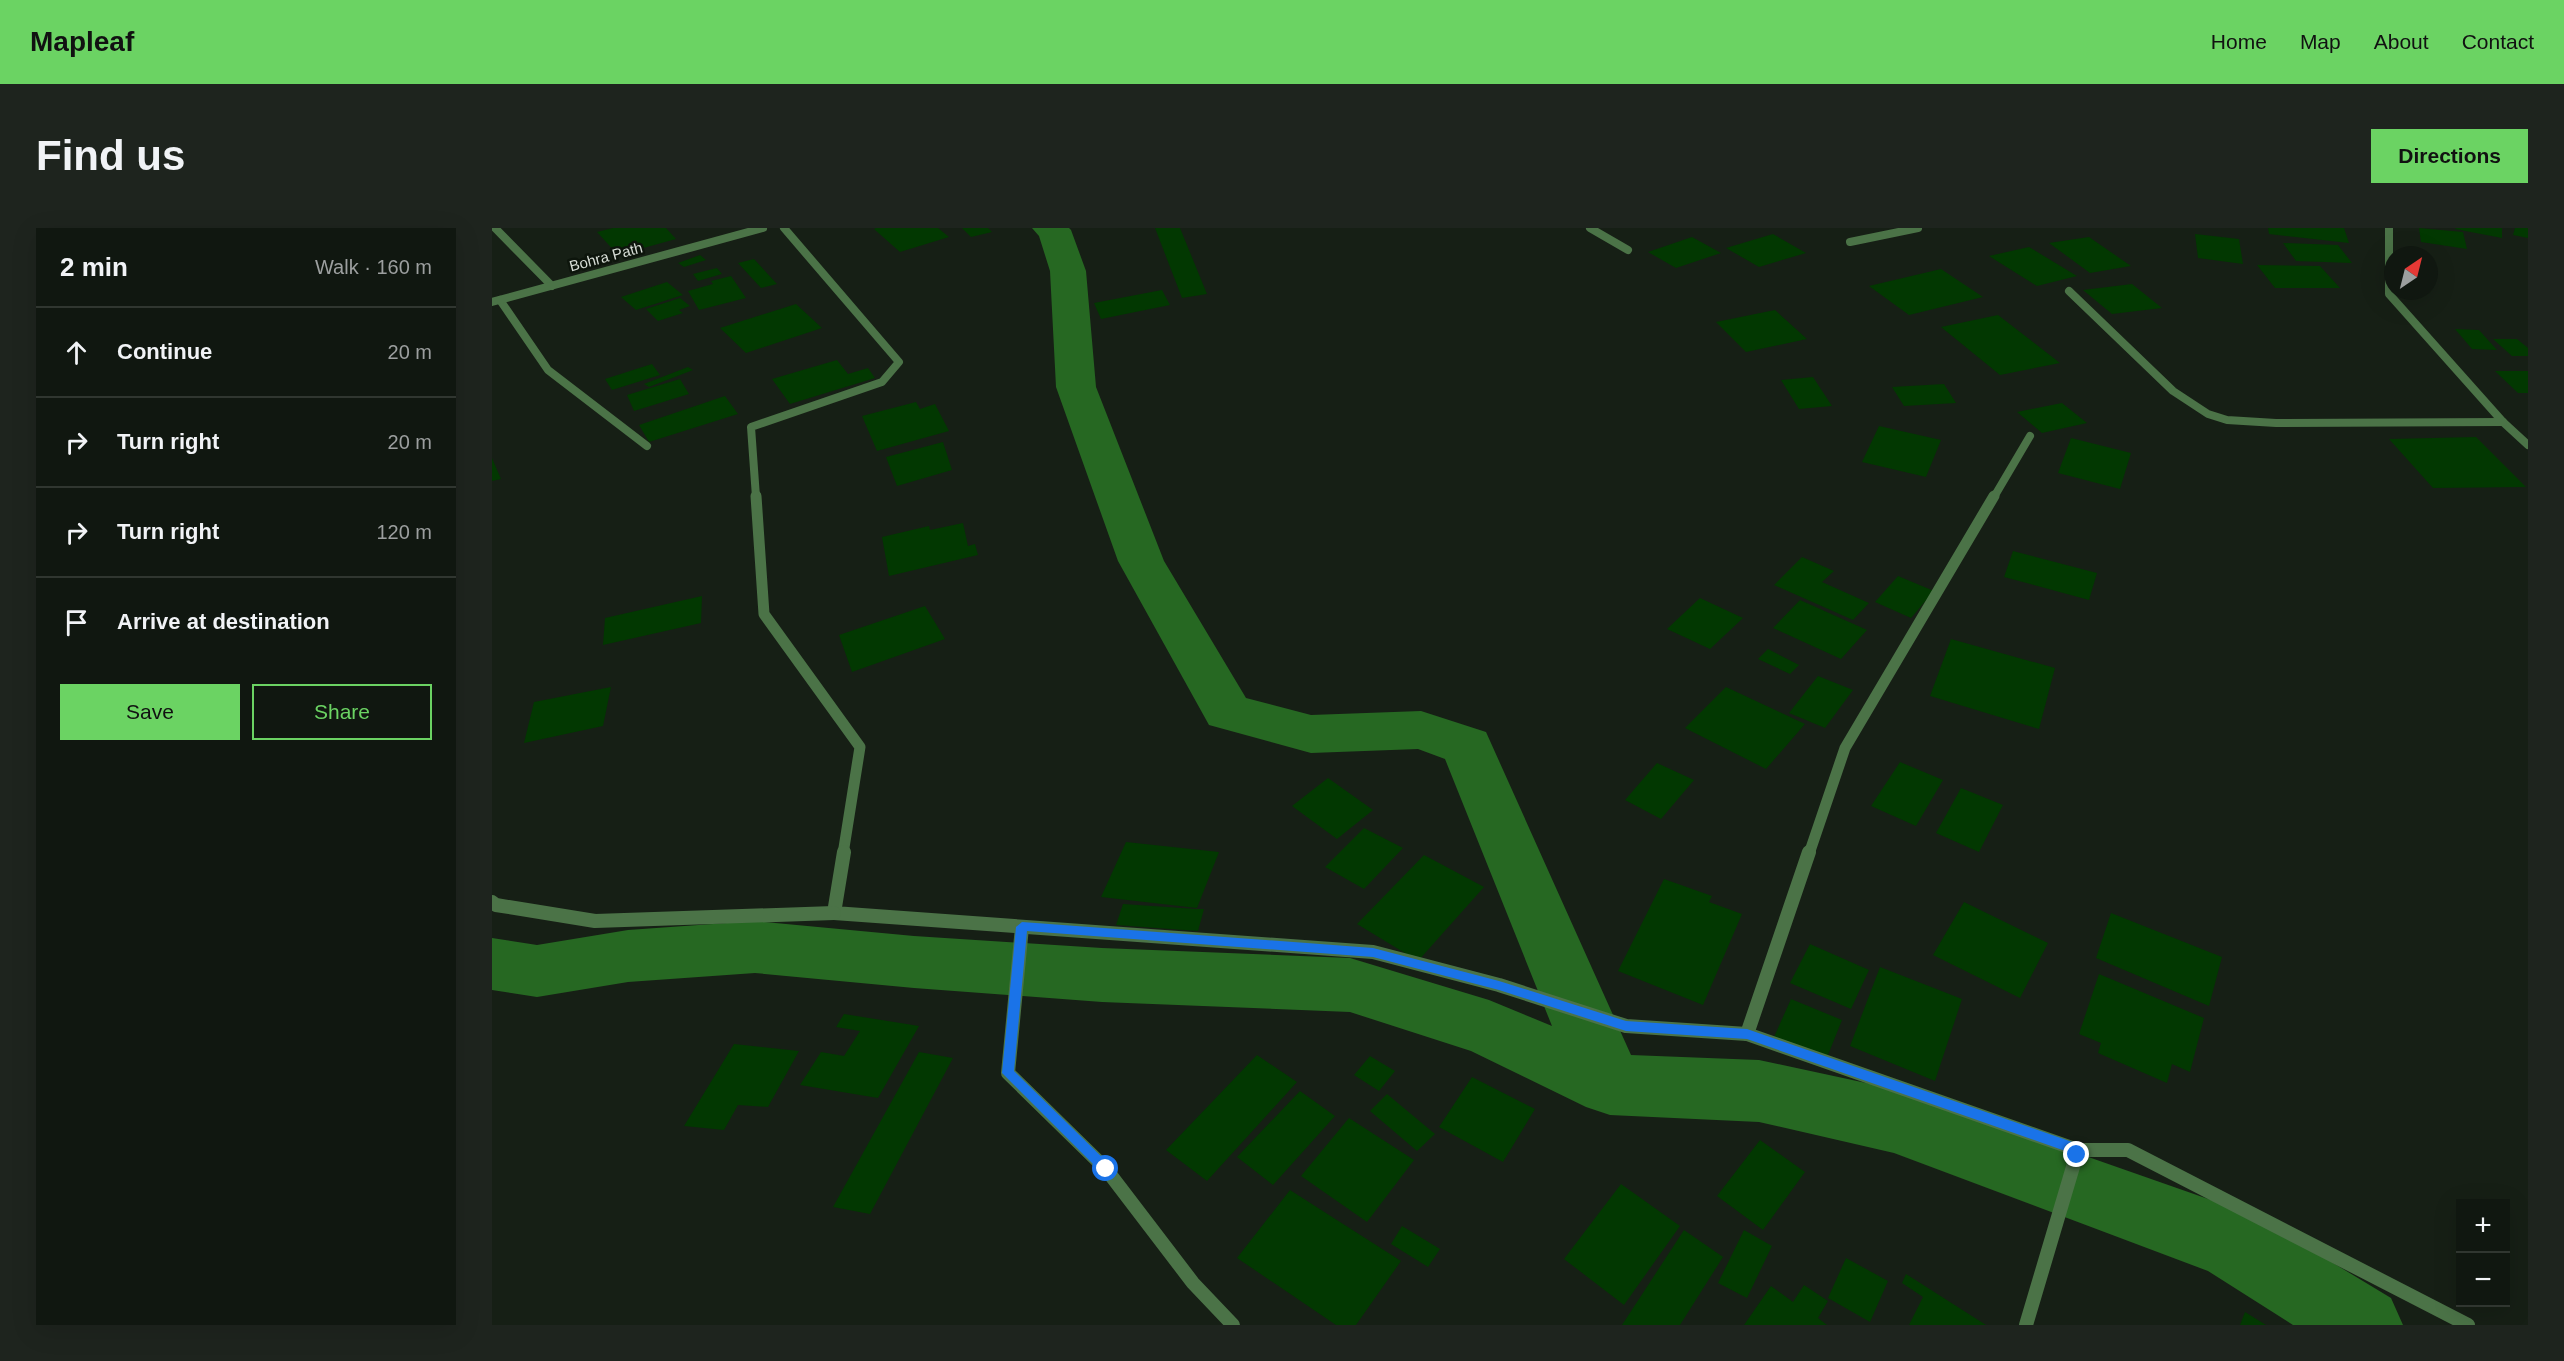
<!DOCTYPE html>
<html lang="en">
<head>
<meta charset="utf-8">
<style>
  body { margin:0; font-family:Helvetica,sans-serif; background:#1e241e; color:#f1f3f6 }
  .controls { position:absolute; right:18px; bottom:18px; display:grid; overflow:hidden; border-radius:0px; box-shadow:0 6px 24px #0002 }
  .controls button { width:54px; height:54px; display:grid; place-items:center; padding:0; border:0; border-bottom:2px solid #303630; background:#101710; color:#f1f3f6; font:30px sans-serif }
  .compass { position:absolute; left:1892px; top:18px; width:54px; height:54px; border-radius:50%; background:#101710; box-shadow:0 6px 24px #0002; rotate:35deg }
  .stop { position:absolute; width:18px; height:18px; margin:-14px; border:4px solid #1a73e8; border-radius:50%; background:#fff }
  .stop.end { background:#1a73e8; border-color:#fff; box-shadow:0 2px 6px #0008 }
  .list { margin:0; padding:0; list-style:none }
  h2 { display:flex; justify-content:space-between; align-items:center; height:78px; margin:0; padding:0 24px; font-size:26px }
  h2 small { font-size:20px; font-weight:400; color:#9c9f9f }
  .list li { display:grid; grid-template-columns:39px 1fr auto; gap:18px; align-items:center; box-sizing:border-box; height:90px; padding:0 24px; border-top:2px solid #303630 }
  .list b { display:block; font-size:22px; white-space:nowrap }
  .list em { font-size:20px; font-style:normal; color:#9c9f9f }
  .actions { display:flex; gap:12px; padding:18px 24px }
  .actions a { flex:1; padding:14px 0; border:2px solid #6bd363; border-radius:0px; text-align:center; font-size:21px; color:#6bd363 }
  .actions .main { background:#6bd363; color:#111 }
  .icon { flex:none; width:33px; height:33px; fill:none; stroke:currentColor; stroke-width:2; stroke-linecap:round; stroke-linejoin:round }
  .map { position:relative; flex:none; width:2036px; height:1097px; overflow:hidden; border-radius:0px }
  header { display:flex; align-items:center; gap:36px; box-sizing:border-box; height:84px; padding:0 30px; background:#6bd363; color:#111 }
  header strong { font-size:28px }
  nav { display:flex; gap:33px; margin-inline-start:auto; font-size:21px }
  .intro { display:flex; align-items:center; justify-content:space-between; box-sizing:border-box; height:144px; padding:0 36px }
  h1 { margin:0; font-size:42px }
  .button { padding:15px 27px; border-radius:0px; background:#6bd363; color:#111; font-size:21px; font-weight:700 }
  main { display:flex; gap:36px; padding:0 36px }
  aside { flex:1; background:#101710; border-radius:0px; box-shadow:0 6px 24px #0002 }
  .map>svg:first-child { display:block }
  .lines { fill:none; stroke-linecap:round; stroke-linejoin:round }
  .canal { fill:#266822; fill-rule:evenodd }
  .building { fill:#023801 }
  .minor-far2 { stroke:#4b7347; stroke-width:8 }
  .minor-far1 { stroke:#4b7347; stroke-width:11 }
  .minor { stroke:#4b7347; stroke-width:14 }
  .route { fill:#1a73e8 }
  .labels { text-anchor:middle; stroke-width:5; stroke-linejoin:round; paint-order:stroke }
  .far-street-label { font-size:15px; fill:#d7ddd6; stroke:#0d150c }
</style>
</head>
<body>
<header>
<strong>Mapleaf</strong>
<nav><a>Home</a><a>Map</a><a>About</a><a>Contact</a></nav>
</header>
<div class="intro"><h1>Find us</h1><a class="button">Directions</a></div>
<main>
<aside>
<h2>2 min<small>Walk · 160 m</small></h2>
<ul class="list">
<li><svg class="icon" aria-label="ahead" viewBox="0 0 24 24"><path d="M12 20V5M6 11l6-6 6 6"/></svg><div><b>Continue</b></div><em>20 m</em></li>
<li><svg class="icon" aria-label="right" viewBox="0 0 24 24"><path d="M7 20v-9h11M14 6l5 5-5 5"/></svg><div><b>Turn right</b></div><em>20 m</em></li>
<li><svg class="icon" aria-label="right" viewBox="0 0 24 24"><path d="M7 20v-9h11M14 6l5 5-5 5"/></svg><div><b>Turn right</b></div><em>120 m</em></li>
<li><svg class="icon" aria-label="arrive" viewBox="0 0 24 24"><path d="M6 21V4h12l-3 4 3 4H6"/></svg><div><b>Arrive at destination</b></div></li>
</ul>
<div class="actions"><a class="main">Save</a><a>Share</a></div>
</aside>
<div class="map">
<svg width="2036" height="1097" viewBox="0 0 2036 1097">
  <rect width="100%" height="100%" fill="#161f15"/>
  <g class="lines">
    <path class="canal" d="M540,0H577L579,2L594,43L604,159L672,333L754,470L819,487L929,483L994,504L1139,827L1267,832L1402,861L1739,979L1765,989L1899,1070L1911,1097H1801L1716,1043L1402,925L1267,894L1118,887L1094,879L979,823L858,784L610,774L422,760L263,745L136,754L45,769L0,762V710L45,717L136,702L263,693L422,708L610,720L858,730L997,772L1060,798L953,531L926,521L819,525L717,497L626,333L564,159L558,43L547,8Z"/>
  </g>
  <g class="building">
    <path d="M121,0H174L184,11L126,27L105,4Z"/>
    <path d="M384,0H446L457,9L408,24L382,1Z"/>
    <path d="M470,0H496L500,4L479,9Z"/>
    <path d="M663,0H688L715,66L690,70Z"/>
    <path d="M1776,0H1852L1857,15L1777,6Z"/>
    <path d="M1927,0L1971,4L1975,21L1929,14Z"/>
    <path d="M1964,0H2010V10L1963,1Z"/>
    <path d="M2023,0H2036V10L2021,7Z"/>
    <path d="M1281,6L1314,25L1267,39L1234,20Z"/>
    <path d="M1703,6L1747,11L1751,36L1706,30Z"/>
    <path d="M1200,9L1229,25L1184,40L1156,24Z"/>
    <path d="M1597,9L1639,38L1598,45L1557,15Z"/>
    <path d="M1791,15L1846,17L1860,35L1804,33Z"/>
    <path d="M1537,19L1585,48L1545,58L1497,28Z"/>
    <path d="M208,27L214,32L192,39L186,35Z"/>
    <path d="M262,31L285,56L269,60L246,35Z"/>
    <path d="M1765,37L1828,38L1848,60H1783Z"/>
    <path d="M225,40L230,46L206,53L201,46Z"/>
    <path d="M1449,41L1491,69L1417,87L1377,58Z"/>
    <path d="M239,48L254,70L207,82L196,63L221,56L219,53Z"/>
    <path d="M175,54L191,67L144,82L129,69Z"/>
    <path d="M1640,56L1670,80L1620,86L1591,62Z"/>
    <path d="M670,62L678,77L609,91L602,75Z"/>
    <path d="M188,70L198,78L187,82L191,85L166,93L154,81Z"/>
    <path d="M304,76L330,100L254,125L228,100Z"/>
    <path d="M1283,82L1315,111L1254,124L1224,94Z"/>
    <path d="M1506,87L1568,135L1508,147L1449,99Z"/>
    <path d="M1963,101L1987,102L2005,122L1980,121Z"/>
    <path d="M2001,111H2025L2036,120V128H2020Z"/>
    <path d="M345,132L356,146L376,140L383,150L298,176L280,151Z"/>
    <path d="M160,136L168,147L120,162L113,151Z"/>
    <path d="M196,139L201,142L157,159L152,156Z"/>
    <path d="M2003,143H2036V165H2026Z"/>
    <path d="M1321,149L1340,178L1307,181L1289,152Z"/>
    <path d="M188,151L197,166L142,183L135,167Z"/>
    <path d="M1452,156L1464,175L1412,178L1400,159Z"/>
    <path d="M233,168L246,186L157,214L147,197Z"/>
    <path d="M424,174L428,181L443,176L457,203L385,223L370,188Z"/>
    <path d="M1570,175L1595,195L1550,205L1525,184Z"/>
    <path d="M1387,198L1449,212L1434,249L1370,234Z"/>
    <path d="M1984,209L2034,259L1941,260L1897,211Z"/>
    <path d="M1579,210L1639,225L1628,261L1566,245Z"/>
    <path d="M451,214L460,242L405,258L394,229Z"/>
    <path d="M0,230L9,251L0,253Z"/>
    <path d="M471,295L476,318L483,316L486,327L397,348L390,309L437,298L438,302Z"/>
    <path d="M1521,323L1605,345L1597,372L1512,349Z"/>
    <path d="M1310,329L1342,343L1330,354L1377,375L1361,392L1282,357Z"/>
    <path d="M1406,348L1442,363L1419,390L1383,374Z"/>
    <path d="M210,368L209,395L111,417L113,390Z"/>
    <path d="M1208,370L1251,390L1218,421L1175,401Z"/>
    <path d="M1308,372L1375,402L1349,431L1281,400Z"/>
    <path d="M433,378L453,411L360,444L347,407Z"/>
    <path d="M1459,411L1563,440L1547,501L1438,468Z"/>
    <path d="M1276,421L1307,437L1298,446L1266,431Z"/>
    <path d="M1326,448L1361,462L1333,500L1297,485Z"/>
    <path d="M119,459L111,498L32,515L42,474Z"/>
    <path d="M1234,459L1313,496L1274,541L1193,500Z"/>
    <path d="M1408,534L1451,552L1424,598L1379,578Z"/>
    <path d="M1165,535L1202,552L1169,591L1133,572Z"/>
    <path d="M836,550L881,582L845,611L800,578Z"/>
    <path d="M1469,560L1511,577L1487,624L1444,605Z"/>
    <path d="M872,600L911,620L872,661L833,639Z"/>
    <path d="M634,614L727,624L705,680L609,669Z"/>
    <path d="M932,627L992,659L926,733L865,696Z"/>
    <path d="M1172,651L1220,668L1217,674L1250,686L1211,777L1126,743Z"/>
    <path d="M1472,674L1556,715L1528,770L1441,727Z"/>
    <path d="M631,676L704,681H712L706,703L624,697Z"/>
    <path d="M1619,685L1730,729L1717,778L1604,730Z"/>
    <path d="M1318,716L1377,742L1359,781L1298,755Z"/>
    <path d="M1388,739L1470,771L1443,853L1358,818Z"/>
    <path d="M1607,746L1712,790L1698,844L1680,836L1675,855L1606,825L1609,815L1587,806Z"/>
    <path d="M1299,771L1350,792L1334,832L1282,809Z"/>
    <path d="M352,786L427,798L386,870L308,857L329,824L352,828L368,803L344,799Z"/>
    <path d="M242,816L307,823L276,879L246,877L232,902L192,898Z"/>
    <path d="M427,824L461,830L378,986L341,979Z"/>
    <path d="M765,827L805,854L715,953L674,922Z"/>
    <path d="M878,828L903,843L887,863L862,847Z"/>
    <path d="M980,849L1043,881L1011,934L947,899Z"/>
    <path d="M808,863L843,888L781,957L745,929Z"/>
    <path d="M895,866L943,906L925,923L878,883Z"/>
    <path d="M857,890L922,932L875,994L809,948Z"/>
    <path d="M1268,912L1313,944L1271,1002L1225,968Z"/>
    <path d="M1129,956L1188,998L1132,1077L1072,1031Z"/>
    <path d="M798,962L909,1033L864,1097H844L745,1030Z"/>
    <path d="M910,998L948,1021L936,1039L899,1016Z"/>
    <path d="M1192,1002L1231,1029L1188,1097H1130Z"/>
    <path d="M1252,1002L1280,1018L1255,1070L1226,1055Z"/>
    <path d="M1354,1030L1396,1053L1378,1094L1336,1070Z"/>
    <path d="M1414,1046L1494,1097H1417L1431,1069L1410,1055Z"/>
    <path d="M1312,1057L1336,1073L1326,1090L1335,1097H1252L1279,1058L1301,1074Z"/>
    <path d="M1753,1084L1774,1097H1748Z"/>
  </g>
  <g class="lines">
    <g class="minor-far2">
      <path d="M3,0L60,58"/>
      <path d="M1098,0L1136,22"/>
      <path d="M1897,0V66L2011,194L2036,217"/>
      <path d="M1358,14L1426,0"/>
      <path d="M1577,63L1681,163L1716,186L1735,192L1784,195L2011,194"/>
      <path d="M8,72L56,142L155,218"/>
      <path d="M0,74L271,0"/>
      <path d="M264,269L259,199L390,154L407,134L292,0"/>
      <path d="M1502,269L1538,208"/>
    </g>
    <g class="minor-far1">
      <path d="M264,268L272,386L368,519L351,626"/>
      <path d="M1317,626L1353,520L1502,268"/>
    </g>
    <g class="minor">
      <path d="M352,624L342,685L881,724L1007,757L1134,798L1255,806L1586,922H1636L1976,1097"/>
      <path d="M0,674L4,677L103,693L342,685"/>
      <path d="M530,699L516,845L614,941L701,1055L741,1097"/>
      <path d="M1255,806L1317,624"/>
      <path d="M1534,1097L1586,922"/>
    </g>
  </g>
  <path class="route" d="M530,694L881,720L1007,753L1134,793L1255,801L1586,916L1590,918L1591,927L1585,932L1581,931L1579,925L1255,811L1134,803L1007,762L881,729L535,703L522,843L618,937L620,941L614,947L610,945L510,845L524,699Z"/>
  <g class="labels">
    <g class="far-street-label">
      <text transform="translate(114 29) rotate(-15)" y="5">Bohra Path</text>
    </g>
  </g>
</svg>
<div class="controls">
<button>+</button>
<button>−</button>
</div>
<svg class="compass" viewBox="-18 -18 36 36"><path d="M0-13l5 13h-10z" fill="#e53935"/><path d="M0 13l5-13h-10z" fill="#9c9f9f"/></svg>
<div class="stop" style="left:614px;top:941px"></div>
<div class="stop end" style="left:1585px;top:927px"></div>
</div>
</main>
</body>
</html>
